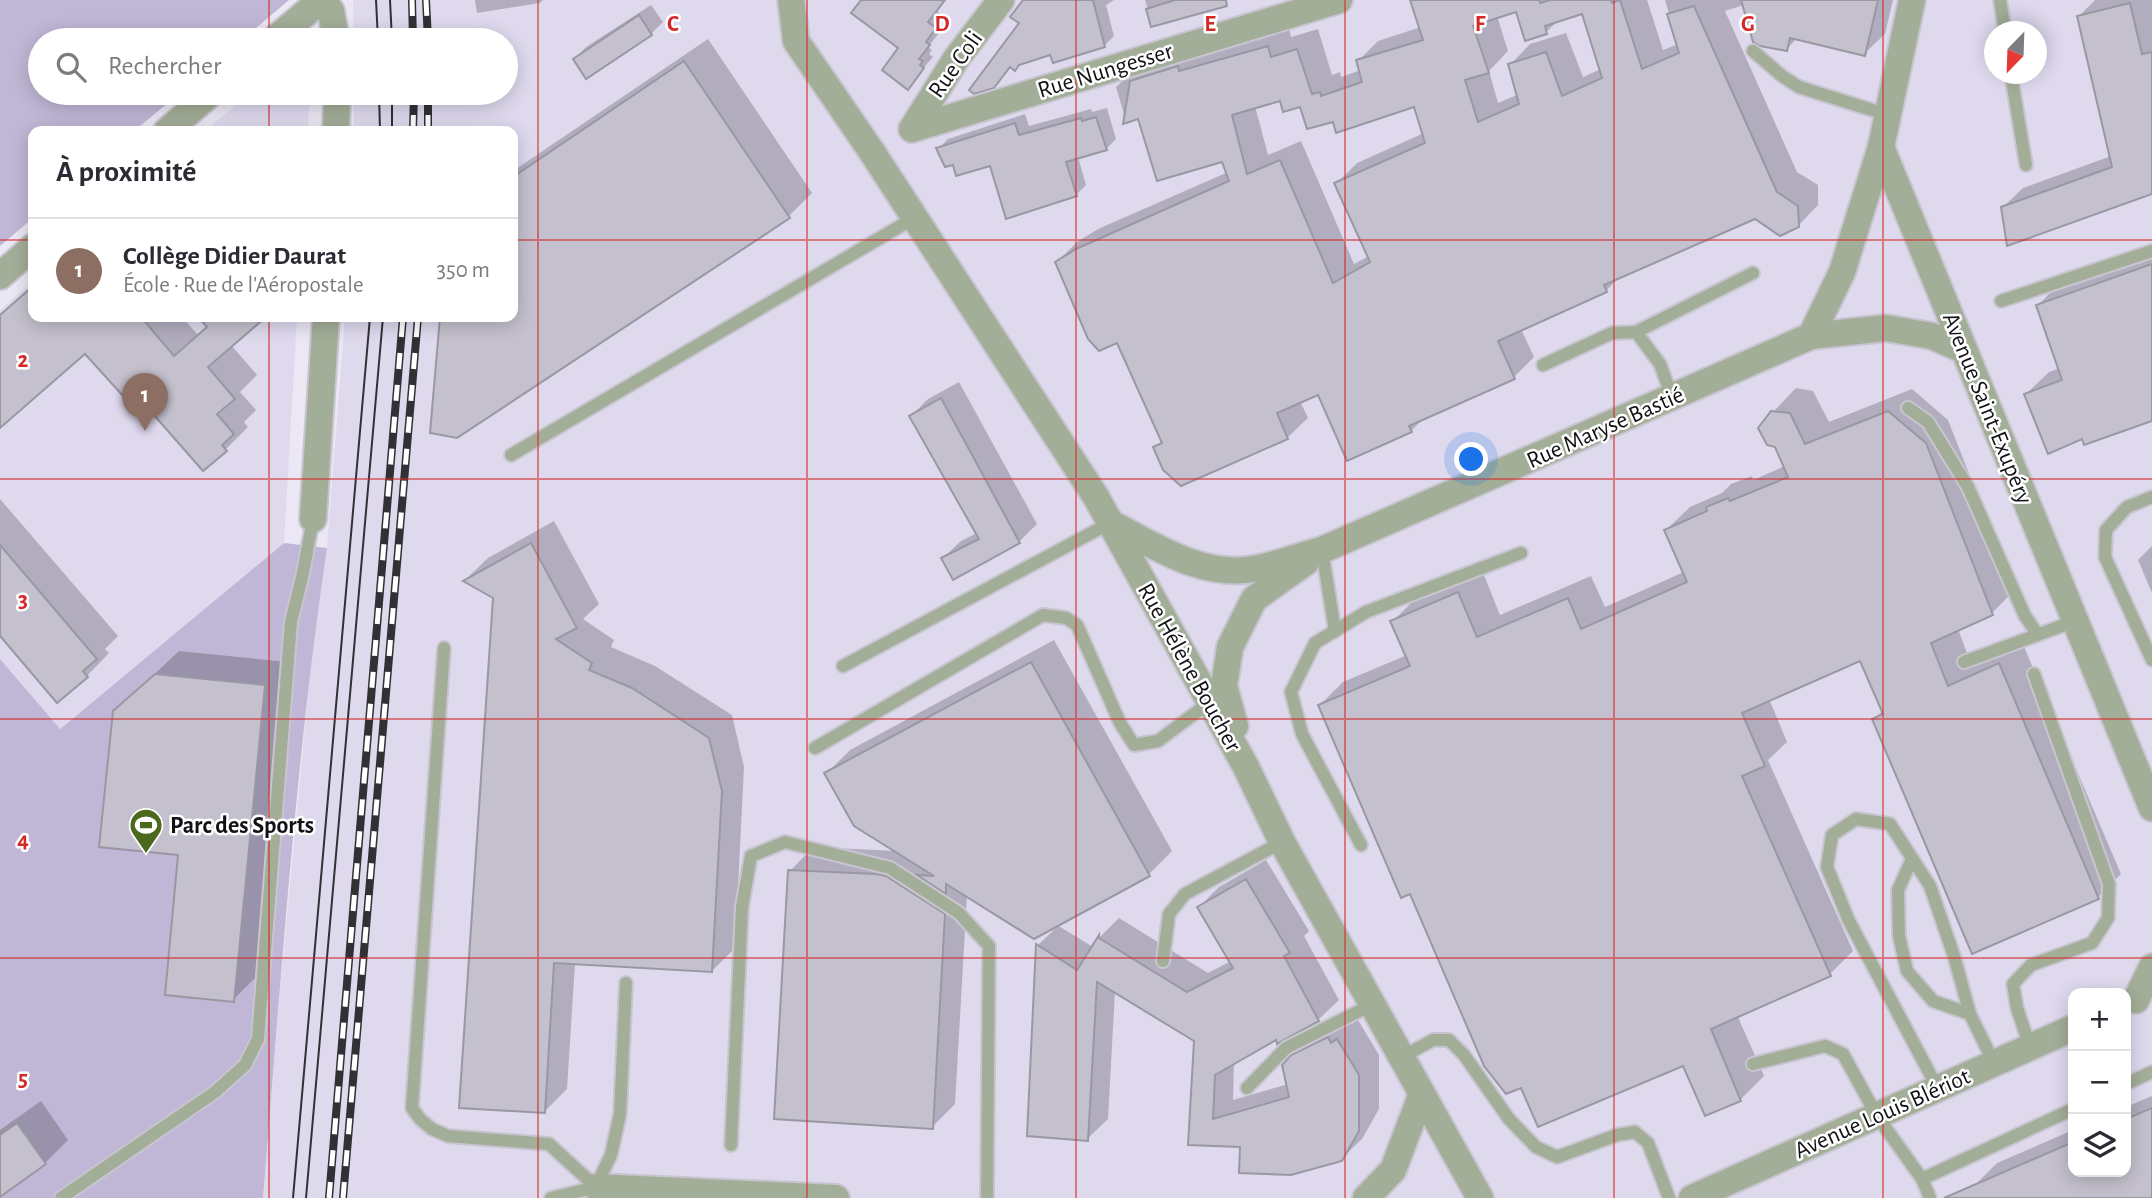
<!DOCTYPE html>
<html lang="fr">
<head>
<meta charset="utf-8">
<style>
  body { margin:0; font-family:"Alegreya Sans",sans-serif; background:#f2f2f3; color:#2b2b33 }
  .controls { position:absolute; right:21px; bottom:21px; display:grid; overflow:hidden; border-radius:14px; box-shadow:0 4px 18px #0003 }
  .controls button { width:63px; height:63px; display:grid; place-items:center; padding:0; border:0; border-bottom:2px solid #e1e1e2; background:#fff; color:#2b2b33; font:35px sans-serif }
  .compass { position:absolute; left:1984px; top:21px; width:63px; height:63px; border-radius:50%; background:#fff; box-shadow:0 4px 18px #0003; rotate:203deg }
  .you { position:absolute; left:1472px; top:460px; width:24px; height:24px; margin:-18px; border:5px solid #fff; border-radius:50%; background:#1a73e8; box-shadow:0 0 0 10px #1a73e833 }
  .badge { display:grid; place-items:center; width:46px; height:46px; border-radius:50%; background:#2563eb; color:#fff; font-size:23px; font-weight:700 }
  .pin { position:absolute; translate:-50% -58px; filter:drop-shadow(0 2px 4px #0008) }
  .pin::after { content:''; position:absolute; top:37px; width:24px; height:21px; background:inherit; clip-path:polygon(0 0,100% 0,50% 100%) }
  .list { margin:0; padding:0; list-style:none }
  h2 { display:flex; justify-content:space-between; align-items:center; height:91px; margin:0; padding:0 28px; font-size:30px }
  h2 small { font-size:23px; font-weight:400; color:#7c7c81 }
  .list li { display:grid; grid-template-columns:46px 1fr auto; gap:21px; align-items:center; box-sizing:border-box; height:105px; padding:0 28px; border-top:2px solid #e1e1e2 }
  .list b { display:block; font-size:26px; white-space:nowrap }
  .list p { margin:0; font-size:23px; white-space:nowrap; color:#7c7c81 }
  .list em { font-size:23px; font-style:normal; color:#7c7c81 }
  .icon { flex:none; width:38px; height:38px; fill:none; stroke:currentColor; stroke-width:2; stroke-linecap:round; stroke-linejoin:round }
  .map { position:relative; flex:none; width:2152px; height:1198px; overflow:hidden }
  .search { position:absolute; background:#fff; box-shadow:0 4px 18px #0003; left:28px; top:28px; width:490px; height:77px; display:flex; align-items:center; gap:18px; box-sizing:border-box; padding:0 24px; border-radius:38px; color:#7c7c81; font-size:26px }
  .panel { position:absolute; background:#fff; box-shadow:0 4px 18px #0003; left:28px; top:126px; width:490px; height:196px; border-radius:14px }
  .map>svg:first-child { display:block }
  .built { fill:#dfd9ee; fill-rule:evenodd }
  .green { fill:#c0b7d6 }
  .shadow { fill:#0003; fill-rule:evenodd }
  .building { fill:#c4c0cd; stroke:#9a97a3; stroke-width:2; fill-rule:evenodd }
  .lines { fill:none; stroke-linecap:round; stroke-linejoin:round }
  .service-casing { stroke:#c8c5d0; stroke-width:16 }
  .minor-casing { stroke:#c8c5d0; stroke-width:30 }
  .service { stroke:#a3ae98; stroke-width:12 }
  .minor { stroke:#a3ae98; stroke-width:26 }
  .tram { stroke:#313035; stroke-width:2 }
  .rail-casing { stroke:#313035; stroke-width:8 }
  .rail { stroke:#fff; stroke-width:5; stroke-dasharray:16; stroke-linecap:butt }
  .grid { fill:none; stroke:#d62828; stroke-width:2; stroke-opacity:0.55 }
  .labels { text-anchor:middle; stroke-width:5; stroke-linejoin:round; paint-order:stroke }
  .street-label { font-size:24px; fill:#121115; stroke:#fff }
  .poi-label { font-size:24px; font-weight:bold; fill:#121115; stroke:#fff; text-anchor:start }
  .grid-label { font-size:23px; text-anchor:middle; font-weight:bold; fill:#d62828; stroke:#fff; stroke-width:5; stroke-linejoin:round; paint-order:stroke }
</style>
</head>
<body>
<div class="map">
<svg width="2152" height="1198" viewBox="0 0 2152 1198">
  <rect width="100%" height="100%" fill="#ebe7f4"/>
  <g class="built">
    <path d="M353,0H2152V1198H263L281,980L313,642L327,548L345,317H513V131H354V93H506V40H354ZM1994,32H2036V74H1994ZM2073,993H2126V1172H2073Z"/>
    <path d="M250,93H310L308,131H205Z"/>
    <path d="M33,281V317H297L284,543L59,729L0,659V310Z"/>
  </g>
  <g class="green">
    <path d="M0,0H289L242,40H40V93H180L134,131H33V218L0,246Z"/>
    <path d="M284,543L327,548C295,763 281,981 263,1198H0V659L60,729Z"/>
  </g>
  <g class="shadow">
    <path d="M475,0H543L540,3L477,13Z"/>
    <path d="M863,0H945L937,11L945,17L935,31L939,33L928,47L932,50L929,54L933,57L907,87L901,48Z"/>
    <path d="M1041,0H1114L1106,5L1114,36L1104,46L1051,53L1011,66L993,86Z"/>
    <path d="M1145,0H1215L1153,25Z"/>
    <path d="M1416,0H1520L1497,16L1508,51L1489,71L1498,103L1519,94L1510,65L1530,44L1566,33L1583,77L1601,69L1583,12L1559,20L1546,32L1528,0H1647L1663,50L1678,44L1665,0H1893L1885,34L1864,54L1797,38L1787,49L1744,5L1725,11L1797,172L1818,185V205L1798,226L1756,217L1620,276L1606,291L1521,329L1534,357L1514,377L1424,418L1411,431L1319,393L1300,401L1308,418L1287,438L1155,448L1162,441L1117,341L1057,262L1077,242L1098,229L1228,172L1223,160L1139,117L1126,121L1116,87L1137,67L1289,27L1291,37L1318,29L1332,75L1340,72L1341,77L1361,70L1358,61L1378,41L1421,27ZM1281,99L1301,104L1334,120L1416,105L1424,133L1357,163L1337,183L1369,256L1354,264L1301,141L1268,155L1255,106Z"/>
    <path d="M2095,0H2152V192L2003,207L2023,188L2111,156L2079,16Z"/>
    <path d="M651,5L663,22L651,34L575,59L586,47Z"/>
    <path d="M708,39L812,193L789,216L431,431L442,317H513V171Z"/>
    <path d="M303,93H317L310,100Z"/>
    <path d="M1107,108L1116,139L1106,149L1078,157L1086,185L1076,195L991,163L954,162L938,149L948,139L1025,114L1029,126L1091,109L1092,112Z"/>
    <path d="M2152,250V419L2083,437L2026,394L2049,372L2060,368L2038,305L2061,282Z"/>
    <path d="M33,285V317H182L198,335L208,326L200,317H263L231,345L257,375L240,392L256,410L244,422L248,427L226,449L132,387L85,351L0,426V314Z"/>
    <path d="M959,382L1037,524L1019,542L943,558L961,541L977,533L911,416L928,399Z"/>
    <path d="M1796,388L1813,391L1829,422L1912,389L1948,420L2015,590L1992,613L1958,629L1971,664L2022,642L2121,874L2098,897L1874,720L1883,710L1861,659L1769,699L1787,742L1768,760L1853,951L1830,974L1737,1015L1764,1076L1740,1100L1706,1114L1684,1063L1522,1086L1411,892L1320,705L1343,682L1407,655L1392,622L1416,598L1482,570L1500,615L1591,576L1605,607L1684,572L1666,530L1690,507L1722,493L1731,484L1752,476L1753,480L1785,466L1773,412Z"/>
    <path d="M0,499L118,636L105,649L109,653L87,676L2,636L0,638Z"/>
    <path d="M554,521L599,604L583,619L614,640L611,647L655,666L732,715L744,767L735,948L712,971L575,963L567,1089L544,1112L495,597L465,580L488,558Z"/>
    <path d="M2152,546V593L2138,560Z"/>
    <path d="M1054,640L1172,851L1149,874L1057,925L1093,947L1101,936L1119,918L1208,973L1231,961L1199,907L1219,887L1266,860L1309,931L1304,936L1339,1000L1318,1020L1278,1037L1234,1062L1233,1100L1288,1084L1284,1065L1314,1035L1348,1018L1352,1024L1358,1020L1379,1055V1109L1362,1139L1341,1159L1242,1146L1190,1143L1195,1040L1115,991L1108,1119L1087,1139L1029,1135L1038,945L1058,926L967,895L955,1104L932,1127L790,871L813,847L897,851L827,773L850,750Z"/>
    <path d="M179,651L287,662L256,977L233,1000L180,853L114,712Z"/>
    <path d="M2152,1096V1198H1979L1974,1186L1997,1163L2073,1130V1172H2126V1107Z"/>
    <path d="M41,1101L68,1140L45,1163L0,1194V1130Z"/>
  </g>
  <g class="building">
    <path d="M861,0H945L928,22L936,28L926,42L930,45L919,59L923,61L920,65L924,68L908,90L882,70L898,48L851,13Z"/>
    <path d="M1023,0H1093L1105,47L1053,63L1050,55L1019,65L1015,71L1010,67L994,88L974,94L969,90L1019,23L1010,17Z"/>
    <path d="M1175,0H1226L1227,6L1151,27L1146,9Z"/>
    <path d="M1410,0H1539L1540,3L1550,0H1611L1612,3L1620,0L1642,69L1679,53L1667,14L1694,6L1777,192L1798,206L1799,227L1780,236L1755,219L1604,285L1607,292L1498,341L1515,379L1409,426L1412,432L1347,461L1318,395L1277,413L1288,439L1181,486L1163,470L1153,447L1162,443L1117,343L1099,351L1088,339L1055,262L1076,249L1229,181L1222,162L1157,181L1138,119L1123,124L1130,81L1178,66L1179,71L1268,46L1271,57L1297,49L1312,94L1320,92L1321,96L1362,82L1356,60L1423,40ZM1516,12L1525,41L1547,34L1545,26L1582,14L1602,78L1562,96L1546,52L1508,64L1519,104L1478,122L1465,80L1489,73L1473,26ZM1280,101L1283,112L1300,107L1307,129L1333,122L1336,133L1414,107L1425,143L1334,183L1370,262L1333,283L1280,160L1247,174L1232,115Z"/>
    <path d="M1741,0H1878L1865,56L1790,38L1787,51L1760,46L1753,42Z"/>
    <path d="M2130,3L2142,54L2152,52V194L2007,246L2001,207L2112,167L2077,16Z"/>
    <path d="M639,15L652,35L586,79L573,59Z"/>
    <path d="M684,61L790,218L457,438L430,433L440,317H513V177Z"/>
    <path d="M1096,117L1107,150L1066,162L1077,196L1006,219L990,166L956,176L953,165L945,167L936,148L1015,123L1019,135L1081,118L1082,121Z"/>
    <path d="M2152,264V421L2084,445L2082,439L2048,454L2024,394L2062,380L2036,305Z"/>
    <path d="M33,286V317H141L174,356L207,327L198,317H266L208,367L235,399L217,414L234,434L222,445L227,451L203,471L132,390L124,397L85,354L0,428V315Z"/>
    <path d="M941,398L1020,543L953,580L941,558L979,539L909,416Z"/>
    <path d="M1771,411L1790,413L1805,444L1888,411L1926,443L1993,615L1931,643L1948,686L1999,663L2099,899L1972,954L1872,719L1883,714L1860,661L1742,713L1765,766L1742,776L1831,976L1711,1029L1741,1101L1705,1116L1683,1066L1538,1127L1521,1088L1506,1094L1484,1066L1410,894L1401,898L1318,705L1410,666L1390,621L1458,592L1477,637L1568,598L1581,629L1687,582L1664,530L1707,511L1706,507L1728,498L1730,501L1788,477L1775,447L1767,445L1758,428Z"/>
    <path d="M531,543L577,628L556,639L592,663L589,670L632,688L709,738L722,791L712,972L554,963L545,1113L459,1108L493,598L463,581Z"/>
    <path d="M0,545L97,659L83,671L88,677L57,703L0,636Z"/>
    <path d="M1031,662L1150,876L1034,939L946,884V894L917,875L934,876L854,826L824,773Z"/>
    <path d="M155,674L265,685L234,1002L165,995L178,855L99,847L113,711Z"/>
    <path d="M788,870L876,874L886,876L945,914L933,1129L774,1119Z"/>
    <path d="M1246,879L1290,953L1284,956L1319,1021L1277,1044L1276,1040L1215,1075L1213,1119L1289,1097L1282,1065L1291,1055L1328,1037L1331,1043L1337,1039L1359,1075V1131L1342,1161L1291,1175L1239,1173L1240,1147L1188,1145L1194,1041L1097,982L1088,1141L1027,1136L1036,944L1077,970L1099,935V938L1187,992L1233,968L1197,907Z"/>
    <path d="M2152,1108V1198H1944L2073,1142V1172H2126V1119Z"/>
    <path d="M17,1123L46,1164L0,1197V1135Z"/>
  </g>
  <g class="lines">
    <defs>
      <g id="service">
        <path d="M2000,0L2005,32"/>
        <path d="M1753,51L1782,76L1799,87L1888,115"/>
        <path d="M2011,74L2026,165"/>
        <path d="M2001,301L2152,251"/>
        <path d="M1636,332L1753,273"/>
        <path d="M1543,365L1612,333L1636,332L1660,364L1672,397"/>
        <path d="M1908,408L1928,422L1968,487L2025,616L2038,635"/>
        <path d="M511,455L914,218"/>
        <path d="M2152,497L2127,507L2106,530L2105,557L2152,660"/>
        <path d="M1322,550L1335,631"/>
        <path d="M444,648L412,1108L420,1119L432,1129L448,1136L549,1144L596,1187"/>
        <path d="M1964,662L2075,621"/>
        <path d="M843,666L1110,523"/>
        <path d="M815,748L1043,615L1066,618L1077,625L1120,723L1134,745L1158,741L1210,702"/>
        <path d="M1361,845L1302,734L1291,692L1315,643L1366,612L1521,553"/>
        <path d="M1912,859L1898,890L1899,936L1907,971L1933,1001L1970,1014"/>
        <path d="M1163,961L1169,914L1185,894L1282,842"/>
        <path d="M2030,1047L2017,1008L2013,984L2031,965L2092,943L2108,918L2109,884L2034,674"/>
        <path d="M1400,1058L1433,1040H1449L1464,1055L1509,1119L1536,1147L1557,1157L1617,1135L1635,1132L1648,1143L1669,1198"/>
        <path d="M1753,1064L1825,1046L1843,1054L1877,1116L1922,1179L2073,1109"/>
        <path d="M2126,1084L2152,1072"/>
        <path d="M1247,1088L1286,1048L1371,1005"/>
        <path d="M1938,1089L1849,921L1827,867L1832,835L1856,819L1890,824L1930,886L1954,956L1970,1014L1994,1063"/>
        <path d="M731,1145L742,907L751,856L785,842L890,868L959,913L989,946L987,1198"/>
        <path d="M1922,1179L1930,1198"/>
        <path d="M595,1188L611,1155L620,1114L626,983"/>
        <path d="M61,1198L215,1092L245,1065L258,1039L291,622L303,573L313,519"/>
        <path d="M551,1198L596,1187"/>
      </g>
      <g id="minor">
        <path d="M322,0L331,11L336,40"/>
        <path d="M791,0L796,41L872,152L1096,497L1246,767L1282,842L1480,1198"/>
        <path d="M274,40L321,0"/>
        <path d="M912,129L1339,0"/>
        <path d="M912,129L956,59L1001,0"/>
        <path d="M167,131L211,93"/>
        <path d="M336,131L337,93"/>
        <path d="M1881,147L2152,808"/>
        <path d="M0,276L33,247"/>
        <path d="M1811,336L1842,272L1881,147L1912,0"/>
        <path d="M313,519L326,317"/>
        <path d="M1110,523C1154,545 1201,578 1253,569C1276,565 1299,556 1322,550L1811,336L1886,328L1932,336L1964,350"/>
        <path d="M1235,726L1224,686L1230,647L1254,599L1306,562"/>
        <path d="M2136,1000L2152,967"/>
        <path d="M596,1187L836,1198"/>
        <path d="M1366,1198L1393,1170L1421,1096"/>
        <path d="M1692,1198L2073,1028"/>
      </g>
    </defs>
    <use href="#service" class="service-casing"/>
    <use href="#minor" class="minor-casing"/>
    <use href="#service" class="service"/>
    <use href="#minor" class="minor"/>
    <g class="tram">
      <path d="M376,0L378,40"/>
      <path d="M390,0L392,40"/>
      <path d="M379,93L380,131"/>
      <path d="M392,131V93"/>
      <path d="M293,1198L370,317"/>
      <path d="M306,1198L383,317"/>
    </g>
    <defs>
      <g id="rail">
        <path d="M412,0L413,40"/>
        <path d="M426,0L428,40"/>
        <path d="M413,131L414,93"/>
        <path d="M428,131V93"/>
        <path d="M329,1198L403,317"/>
        <path d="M343,1198L418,317"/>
      </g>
    </defs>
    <use href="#rail" class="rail-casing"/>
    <use href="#rail" class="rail"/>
  </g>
  <path class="grid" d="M269,0V40M538,0V1198M807,0V1198M1076,0V1198M1345,0V1198M1614,0V1198M1883,0V1198M269,93V131M0,240H33M513,240H2152M269,317V1198M0,479H2152M0,719H2152M0,958H2152"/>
  <defs>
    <symbol id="stadium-pin" viewBox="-11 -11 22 30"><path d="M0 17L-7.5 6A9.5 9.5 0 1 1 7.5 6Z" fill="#4b691d" stroke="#fff"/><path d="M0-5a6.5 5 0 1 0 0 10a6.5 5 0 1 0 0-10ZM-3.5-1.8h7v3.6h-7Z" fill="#fff"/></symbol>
  </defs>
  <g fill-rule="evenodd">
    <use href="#stadium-pin" x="127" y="806" width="38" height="52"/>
  </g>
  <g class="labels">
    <g class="street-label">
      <text transform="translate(955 64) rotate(-55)" y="8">Rue Coli</text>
      <text transform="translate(1105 70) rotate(-17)" y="8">Rue Nungesser</text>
      <text transform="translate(1988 408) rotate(68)" y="8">Avenue Saint-Exupéry</text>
      <text transform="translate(1605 427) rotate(-24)" y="8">Rue Maryse Bastié</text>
      <text transform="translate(1190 667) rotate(61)" y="8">Rue Hélène Boucher</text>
      <text transform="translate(1882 1113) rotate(-24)" y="8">Avenue Louis Blériot</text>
    </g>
    <g class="poi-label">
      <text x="170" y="833">Parc des Sports</text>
    </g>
  </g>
  <g class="grid-label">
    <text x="673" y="31">C</text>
    <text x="942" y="31">D</text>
    <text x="1210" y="31">E</text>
    <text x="1480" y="31">F</text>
    <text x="1748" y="31">G</text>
    <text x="23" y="367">2</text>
    <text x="23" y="607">3</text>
    <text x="23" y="847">4</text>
    <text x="23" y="1086">5</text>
  </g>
</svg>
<div class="controls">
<button>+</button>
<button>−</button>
<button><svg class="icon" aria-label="layers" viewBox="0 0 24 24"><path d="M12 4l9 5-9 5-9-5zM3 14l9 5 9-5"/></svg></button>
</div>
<svg class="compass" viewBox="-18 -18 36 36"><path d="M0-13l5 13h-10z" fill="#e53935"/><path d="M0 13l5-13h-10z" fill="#7c7c81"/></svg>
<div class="you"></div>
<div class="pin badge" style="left:145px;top:431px;background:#8d6e63">1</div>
<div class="search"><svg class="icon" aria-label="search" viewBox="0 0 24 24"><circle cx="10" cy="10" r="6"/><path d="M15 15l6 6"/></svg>Rechercher</div>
<section class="panel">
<h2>À proximité<small></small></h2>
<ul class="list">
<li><span class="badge" style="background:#8d6e63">1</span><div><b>Collège Didier Daurat</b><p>École · Rue de l'Aéropostale</p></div><em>350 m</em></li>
</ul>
</section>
</div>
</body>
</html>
